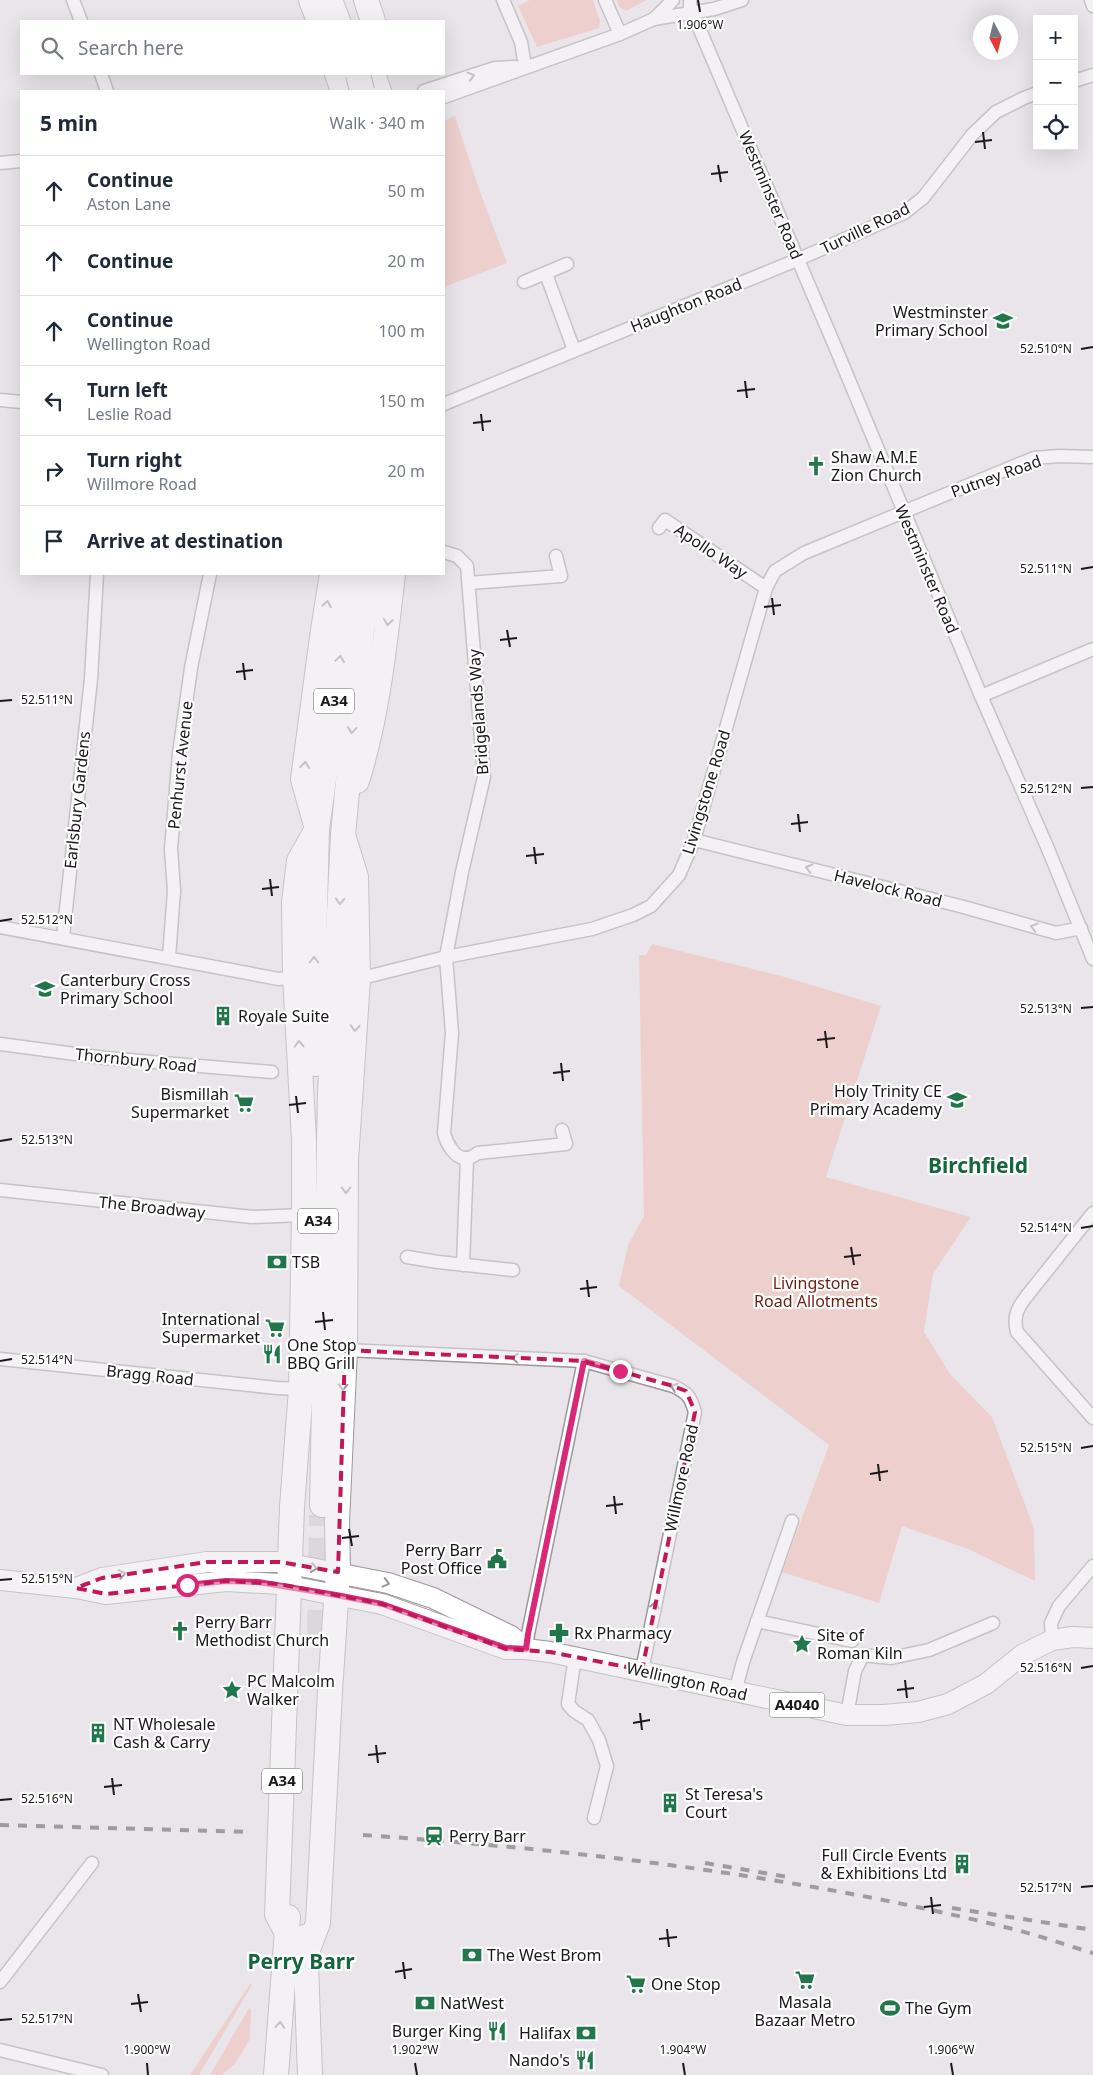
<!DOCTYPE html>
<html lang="en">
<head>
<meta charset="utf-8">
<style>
  body { margin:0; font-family:"Noto Sans",sans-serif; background:#f6f6f7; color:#1f2937 }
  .controls { position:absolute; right:15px; top:15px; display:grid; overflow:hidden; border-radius:0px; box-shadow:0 5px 20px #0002 }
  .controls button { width:45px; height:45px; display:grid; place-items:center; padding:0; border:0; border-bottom:1px solid #e0e1e3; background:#fff; color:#1f2937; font:25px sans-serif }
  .compass { position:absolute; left:973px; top:15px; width:45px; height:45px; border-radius:50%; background:#fff; box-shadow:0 5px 20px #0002; rotate:173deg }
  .stop { position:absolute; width:15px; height:15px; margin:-11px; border:4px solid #db2777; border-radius:50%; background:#fff }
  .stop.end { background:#db2777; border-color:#fff; box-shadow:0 1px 5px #0008 }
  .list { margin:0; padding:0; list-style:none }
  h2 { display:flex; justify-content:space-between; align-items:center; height:65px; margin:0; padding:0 20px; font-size:21px }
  h2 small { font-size:16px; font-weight:400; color:#747a83 }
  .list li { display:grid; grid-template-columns:32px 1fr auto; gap:15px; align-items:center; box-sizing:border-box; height:70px; padding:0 20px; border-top:1px solid #e0e1e3 }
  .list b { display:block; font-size:19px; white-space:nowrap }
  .list p { margin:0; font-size:16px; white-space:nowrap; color:#747a83 }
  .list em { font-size:16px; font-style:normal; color:#747a83 }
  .icon { flex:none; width:28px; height:28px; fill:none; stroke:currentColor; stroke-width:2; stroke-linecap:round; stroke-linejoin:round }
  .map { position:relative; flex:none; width:1093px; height:2075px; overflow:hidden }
  .search { position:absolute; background:#fff; box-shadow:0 5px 20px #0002; left:20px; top:20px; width:425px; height:55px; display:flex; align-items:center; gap:12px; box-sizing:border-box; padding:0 18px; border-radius:0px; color:#747a83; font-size:19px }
  .panel { position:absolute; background:#fff; box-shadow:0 5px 20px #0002; left:20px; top:90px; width:425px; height:485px; border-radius:0px }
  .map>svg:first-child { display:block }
  .green { fill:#f1b7ac }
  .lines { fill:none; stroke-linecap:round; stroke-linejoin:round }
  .highway-tunnel { stroke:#cac6cb; stroke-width:24; stroke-dasharray:24 12; stroke-linecap:butt }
  .street-casing { stroke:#9b979b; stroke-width:15 }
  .primary-casing { stroke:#9b979b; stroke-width:22 }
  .highway-casing { stroke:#9b979b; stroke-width:26 }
  .street { stroke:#fff; stroke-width:12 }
  .primary { stroke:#fff; stroke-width:20 }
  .highway { stroke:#fff; stroke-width:24 }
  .rail { stroke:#454345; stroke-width:4; stroke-dasharray:9 9; stroke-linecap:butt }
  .highway-bridge-casing { stroke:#9b979b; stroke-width:26; stroke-linecap:butt }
  .highway-bridge { stroke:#fff; stroke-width:24 }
  .oneway { stroke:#989798 }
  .route { stroke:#db2777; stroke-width:6 }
  .marked { fill:none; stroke:#c2185b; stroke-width:4; stroke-dasharray:10 6; stroke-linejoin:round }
  .ticks { fill:none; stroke:#1a181a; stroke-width:2 }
  .labels { text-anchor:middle; stroke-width:4.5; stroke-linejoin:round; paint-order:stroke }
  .shield { fill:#fff; stroke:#5f5d5f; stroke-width:1 }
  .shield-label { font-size:15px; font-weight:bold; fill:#1a181a }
  .street-label { font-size:16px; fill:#1a181a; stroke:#fff }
  .poi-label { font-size:16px; fill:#1a181a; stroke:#fff; text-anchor:start }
  .park-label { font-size:16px; fill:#711c11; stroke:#fff }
  .district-label { font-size:21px; font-weight:bold; fill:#15663d; stroke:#fff }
  .ticks-label { font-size:12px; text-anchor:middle; fill:#1a181a; stroke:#fff; stroke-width:4.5; stroke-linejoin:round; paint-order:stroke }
</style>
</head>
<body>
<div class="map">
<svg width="1093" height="2075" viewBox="0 0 1093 2075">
  <rect width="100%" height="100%" fill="#e9e5ea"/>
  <g class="green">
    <path d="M530,0H593L600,21L599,28L537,47L518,6Z"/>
    <path d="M617,0H647L626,11L619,7Z"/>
    <path d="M455,116L480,192L507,263L444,287V121Z"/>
    <path d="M652,944L785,977L881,1006L826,1177L971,1217L933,1274L924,1332L950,1374L992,1417L1034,1528L1035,1581L968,1549L902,1526L879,1603L782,1572L829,1445L619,1286L628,1245L644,1216L639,955H646Z"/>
    <path d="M250,1984L252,1985L199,2075H190Z"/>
    <path d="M249,2008L251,2009L250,2039L235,2064L222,2075H210Z"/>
  </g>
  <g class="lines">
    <path class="highway-tunnel" d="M319,1634L321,1515"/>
    <defs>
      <g id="street">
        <path d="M73,0L81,21"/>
        <path d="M503,0L521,42L525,66"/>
        <path d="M605,0L620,34"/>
        <path d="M690,0V14L697,23L834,344L981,696L1048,849L1093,959"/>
        <path d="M1091,0L1093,6"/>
        <path d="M654,19L714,9L742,0"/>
        <path d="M101,74L107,91"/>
        <path d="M1074,81L1093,75"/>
        <path d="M424,91L495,68L515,67"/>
        <path d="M444,97L620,34L654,19L673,0"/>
        <path d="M0,163L21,161"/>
        <path d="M546,274L574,350"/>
        <path d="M524,282L567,264"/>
        <path d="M0,400L21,402"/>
        <path d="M444,404L792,262L904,213L923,198L972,135L996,112L1024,98L1037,93"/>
        <path d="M659,528L665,520L766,588"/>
        <path d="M444,552L457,556L467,566L484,777L462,872L446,957L452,1033L444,1133C446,1142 455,1160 467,1158C471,1158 475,1155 478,1153L566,1144L562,1130"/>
        <path d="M469,583L561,576L556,556"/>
        <path d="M981,696L1093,649"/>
        <path d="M694,840L960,906L1056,933L1081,928"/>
        <path d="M0,927L279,979L295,977"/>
        <path d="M63,937L91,679L97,574"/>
        <path d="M169,957L174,891L171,849L179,753L191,668L210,574"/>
        <path d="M358,979L446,957L592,929L633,915L651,906L679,875L694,840L766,588L775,571L804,553L1034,458L1059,456L1093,457"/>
        <path d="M0,1044L105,1058L272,1072"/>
        <path d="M0,1190L252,1217L304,1215"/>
        <path d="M1093,1213L1026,1297C1017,1309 1013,1317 1017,1332L1093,1418"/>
        <path d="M407,1257L438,1262L513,1270"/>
        <path d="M463,1265L467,1158"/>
        <path d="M345,1350L584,1361L673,1386C688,1393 690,1396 695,1412L642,1670"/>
        <path d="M0,1359L277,1388L301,1389"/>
        <path d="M757,1621L852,1641"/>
        <path d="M1052,1640L1051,1623L1059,1606L1093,1566"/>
        <path d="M526,1649L528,1634L584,1361"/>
        <path d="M575,1657L568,1704L574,1711L588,1720L599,1740L607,1766L594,1818"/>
        <path d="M735,1692L743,1662L792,1521"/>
        <path d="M847,1715L855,1671L863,1655L891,1658L929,1650L993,1623"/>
        <path d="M0,1982L92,1863"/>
        <path d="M0,2050L102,2075"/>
      </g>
      <g id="primary">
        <path d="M0,1580L76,1588L106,1594L226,1581L279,1584L382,1604L506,1649H526L550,1652L847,1715H884L918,1712L948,1704L986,1684L1022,1655L1052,1640L1073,1637L1093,1638"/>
        <path d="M76,1588L102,1578L207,1562H280L388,1583L433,1598L511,1636L526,1649"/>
      </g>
      <g id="highway">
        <path d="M311,0L319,21"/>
        <path d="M330,0L338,21"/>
        <path d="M366,0L373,21"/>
        <path d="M337,74L343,91"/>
        <path d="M373,74L379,91"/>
        <path d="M357,781C378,714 385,643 393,574"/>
        <path d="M315,1064L314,948L317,829L353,574"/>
        <path d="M322,1505L330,1092L343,835L362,630L373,574"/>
        <path d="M287,1933L277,1914L292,1507L301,1389L304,1215V1140L295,977L294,902L299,861L317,829L303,779L323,630L332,574"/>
        <path d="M305,1937L310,2075"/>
        <path d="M307,1952L318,1923L330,1691L338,1572L337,1522L345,1350L346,1161L358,979L356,877L343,835"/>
        <path d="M276,2075L288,1917"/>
      </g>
    </defs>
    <use href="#street" class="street-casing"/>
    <use href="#primary" class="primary-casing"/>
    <use href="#highway" class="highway-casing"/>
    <use href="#street" class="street"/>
    <use href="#primary" class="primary"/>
    <use href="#highway" class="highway"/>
    <g class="rail">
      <path d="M0,1825L248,1832"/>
      <path d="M363,1835C581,1850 800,1876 1013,1929C1040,1936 1066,1945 1093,1953"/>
      <path d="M705,1863L788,1877"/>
      <path d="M952,1908L1093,1930"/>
    </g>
    <defs>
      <path id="highway-bridge" d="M358,74L362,91"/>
    </defs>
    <use href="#highway-bridge" class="highway-bridge-casing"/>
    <use href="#highway-bridge" class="highway-bridge"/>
  </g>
  <defs><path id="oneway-chevron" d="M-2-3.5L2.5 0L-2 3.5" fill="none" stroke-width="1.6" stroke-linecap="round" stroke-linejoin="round" transform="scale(1.25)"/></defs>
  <g class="oneway">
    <use href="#oneway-chevron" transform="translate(471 76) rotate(-17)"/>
    <use href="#oneway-chevron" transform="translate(327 604) rotate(-80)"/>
    <use href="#oneway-chevron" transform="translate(388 622) rotate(97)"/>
    <use href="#oneway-chevron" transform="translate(340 659) rotate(-82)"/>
    <use href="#oneway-chevron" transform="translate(352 730) rotate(95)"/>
    <use href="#oneway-chevron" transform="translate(305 765) rotate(-83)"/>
    <use href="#oneway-chevron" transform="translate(809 868) rotate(-166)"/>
    <use href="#oneway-chevron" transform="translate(340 901) rotate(93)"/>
    <use href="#oneway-chevron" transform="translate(1034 927) rotate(-164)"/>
    <use href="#oneway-chevron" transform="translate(314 960) rotate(-90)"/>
    <use href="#oneway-chevron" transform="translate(355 1028) rotate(94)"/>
    <use href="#oneway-chevron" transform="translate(299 1044) rotate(-93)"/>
    <use href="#oneway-chevron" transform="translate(346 1190) rotate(90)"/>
    <use href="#oneway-chevron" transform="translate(515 1358) rotate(-177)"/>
    <use href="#oneway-chevron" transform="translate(343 1387) rotate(93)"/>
    <use href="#oneway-chevron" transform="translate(674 1387) rotate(-159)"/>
    <use href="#oneway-chevron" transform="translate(314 1568) rotate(9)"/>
    <use href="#oneway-chevron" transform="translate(122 1574) rotate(-10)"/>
    <use href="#oneway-chevron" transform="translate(386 1583) rotate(15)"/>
    <use href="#oneway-chevron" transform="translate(655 1605) rotate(-78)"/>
    <use href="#oneway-chevron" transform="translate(280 2025) rotate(-86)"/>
  </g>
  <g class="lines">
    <path class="route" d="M187,1585L226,1581L258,1582L336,1595L382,1604L506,1648L526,1649L528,1634L584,1361L620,1371"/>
  </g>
  <path d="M0 0H1093V2075H0ZM345,1350L584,1361L673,1386L686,1391L695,1412L642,1670L550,1652L506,1649L382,1604L279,1584L226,1581L106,1594L76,1588L102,1578L207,1562H280L338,1572Z" fill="#e9e5ea" fill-opacity=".55" fill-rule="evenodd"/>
  <path class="marked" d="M345,1350L584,1361L673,1386L686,1391L695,1412L642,1670L550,1652L506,1649L382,1604L279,1584L226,1581L106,1594L76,1588L102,1578L207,1562H280L338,1572Z"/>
  <path class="ticks" d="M698,0L700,12M983,132L985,149M975,142L992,140M718,165L721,182M711,174L728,172M1081,349L1093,347M745,381L747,398M737,391L755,389M481,414L483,431M473,423L491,421M1081,569L1093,567M772,598L774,615M764,607L781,605M507,630L510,647M500,640L517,638M243,663L245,680M236,672L253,670M0,701L12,700M1081,788L1093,787M798,814L800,832M791,824L808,822M534,847L536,864M526,856L544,854M270,879L272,896M262,889L279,887M0,921L12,919M1081,1008L1093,1007M825,1031L827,1048M817,1040L835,1038M561,1063L563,1081M553,1073L570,1071M296,1096L298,1113M289,1105L306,1103M0,1141L12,1139M1081,1228L1093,1226M851,1247L854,1265M844,1257L861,1255M587,1280L589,1297M580,1289L597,1287M323,1312L325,1330M315,1322L333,1320M0,1361L12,1359M1081,1448L1093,1446M878,1464L880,1481M870,1474L888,1471M614,1496L616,1514M606,1506L623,1504M349,1529L352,1546M342,1538L359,1536M0,1580L12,1579M1081,1668L1093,1666M905,1680L907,1698M897,1690L914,1688M640,1713L642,1730M633,1723L650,1720M376,1745L378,1763M368,1755L386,1753M112,1778L114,1795M104,1787L122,1785M0,1800L12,1799M1081,1887L1093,1886M931,1897L933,1914M924,1907L941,1905M667,1929L669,1947M659,1939L677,1937M403,1962L405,1979M395,1972L412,1969M138,1994L141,2012M131,2004L148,2002M0,2020L12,2019M147,2063L148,2075M415,2063L417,2075M683,2063L685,2075M951,2063L953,2075"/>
  <defs>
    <symbol id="school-bare" viewBox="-9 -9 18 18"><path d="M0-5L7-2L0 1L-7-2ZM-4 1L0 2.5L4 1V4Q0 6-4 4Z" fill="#21774b" stroke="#fff" stroke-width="2.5" paint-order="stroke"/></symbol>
    <symbol id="church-bare" viewBox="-9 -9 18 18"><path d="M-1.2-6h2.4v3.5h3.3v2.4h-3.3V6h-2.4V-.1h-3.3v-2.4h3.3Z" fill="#21774b" stroke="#fff" stroke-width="2.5" paint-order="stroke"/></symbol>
    <symbol id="building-bare" viewBox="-9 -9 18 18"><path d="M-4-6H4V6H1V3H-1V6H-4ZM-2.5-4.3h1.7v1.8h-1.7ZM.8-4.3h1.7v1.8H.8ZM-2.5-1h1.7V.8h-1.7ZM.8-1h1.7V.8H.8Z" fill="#21774b" stroke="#fff" stroke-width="2.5" paint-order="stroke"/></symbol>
    <symbol id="supermarket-bare" viewBox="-9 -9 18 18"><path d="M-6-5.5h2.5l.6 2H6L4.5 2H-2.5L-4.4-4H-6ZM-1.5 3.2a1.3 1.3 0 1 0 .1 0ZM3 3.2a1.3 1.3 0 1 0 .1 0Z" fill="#21774b" stroke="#fff" stroke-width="2.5" paint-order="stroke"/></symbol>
    <symbol id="bank-bare" viewBox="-9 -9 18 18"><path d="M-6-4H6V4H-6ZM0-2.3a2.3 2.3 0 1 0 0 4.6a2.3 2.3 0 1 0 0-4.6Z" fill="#21774b" stroke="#fff" stroke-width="2.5" paint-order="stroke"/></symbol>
    <symbol id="restaurant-bare" viewBox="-9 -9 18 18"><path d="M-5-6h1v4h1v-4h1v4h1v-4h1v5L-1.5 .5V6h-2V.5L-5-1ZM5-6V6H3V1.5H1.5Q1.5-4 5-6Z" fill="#21774b" stroke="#fff" stroke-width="2.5" paint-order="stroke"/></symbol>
    <symbol id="civic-bare" viewBox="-9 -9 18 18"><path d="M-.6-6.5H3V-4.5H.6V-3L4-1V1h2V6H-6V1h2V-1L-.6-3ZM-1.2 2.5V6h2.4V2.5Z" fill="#21774b" stroke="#fff" stroke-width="2.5" paint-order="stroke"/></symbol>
    <symbol id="pharmacy-bare" viewBox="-9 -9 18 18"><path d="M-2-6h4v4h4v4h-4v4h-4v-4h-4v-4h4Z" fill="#21774b" stroke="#fff" stroke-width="2.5" paint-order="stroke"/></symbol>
    <symbol id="sight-bare" viewBox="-9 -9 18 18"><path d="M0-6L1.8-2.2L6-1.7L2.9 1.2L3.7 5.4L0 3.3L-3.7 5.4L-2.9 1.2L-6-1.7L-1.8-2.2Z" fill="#21774b" stroke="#fff" stroke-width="2.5" paint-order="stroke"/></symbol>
    <symbol id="station-bare" viewBox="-9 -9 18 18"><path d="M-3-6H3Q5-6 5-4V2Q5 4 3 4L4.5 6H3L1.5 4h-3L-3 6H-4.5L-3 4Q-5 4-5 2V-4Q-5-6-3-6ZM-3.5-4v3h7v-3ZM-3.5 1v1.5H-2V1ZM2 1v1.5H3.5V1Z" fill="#21774b" stroke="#fff" stroke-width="2.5" paint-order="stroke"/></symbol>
    <symbol id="stadium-bare" viewBox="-9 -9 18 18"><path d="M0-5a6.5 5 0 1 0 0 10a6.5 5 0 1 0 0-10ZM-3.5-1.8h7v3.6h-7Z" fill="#21774b" stroke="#fff" stroke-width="2.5" paint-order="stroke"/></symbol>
  </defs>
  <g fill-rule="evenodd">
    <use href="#school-bare" x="989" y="307" width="28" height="28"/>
    <use href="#church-bare" x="802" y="452" width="28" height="28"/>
    <use href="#school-bare" x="31" y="975" width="28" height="28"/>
    <use href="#building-bare" x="209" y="1002" width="28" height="28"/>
    <use href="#school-bare" x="943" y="1086" width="28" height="28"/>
    <use href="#supermarket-bare" x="230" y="1089" width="28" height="28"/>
    <use href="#bank-bare" x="263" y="1248" width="28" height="28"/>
    <use href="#supermarket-bare" x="261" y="1314" width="28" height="28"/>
    <use href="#restaurant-bare" x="258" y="1340" width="28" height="28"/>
    <use href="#civic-bare" x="483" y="1545" width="28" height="28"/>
    <use href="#church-bare" x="166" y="1617" width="28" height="28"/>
    <use href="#pharmacy-bare" x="545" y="1619" width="28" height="28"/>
    <use href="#sight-bare" x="788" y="1630" width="28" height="28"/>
    <use href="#sight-bare" x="218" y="1676" width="28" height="28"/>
    <use href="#building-bare" x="84" y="1719" width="28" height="28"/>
    <use href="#building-bare" x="656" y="1789" width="28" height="28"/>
    <use href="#station-bare" x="420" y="1822" width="28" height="28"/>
    <use href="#building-bare" x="948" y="1850" width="28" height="28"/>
    <use href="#bank-bare" x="458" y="1941" width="28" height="28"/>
    <use href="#supermarket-bare" x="791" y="1966" width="28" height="28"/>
    <use href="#supermarket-bare" x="622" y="1970" width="28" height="28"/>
    <use href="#bank-bare" x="411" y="1989" width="28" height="28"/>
    <use href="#stadium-bare" x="876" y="1994" width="28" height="28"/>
    <use href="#restaurant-bare" x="483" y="2017" width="28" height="28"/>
    <use href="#bank-bare" x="572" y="2019" width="28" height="28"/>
    <use href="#restaurant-bare" x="571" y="2046" width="28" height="28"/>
  </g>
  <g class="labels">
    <g class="shield">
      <rect x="314" y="688.5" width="40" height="25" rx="4"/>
      <rect x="298" y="1208.5" width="40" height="25" rx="4"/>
      <rect x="769.5" y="1692.5" width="55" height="25" rx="4"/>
      <rect x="262" y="1768.5" width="40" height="25" rx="4"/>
    </g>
    <g class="shield-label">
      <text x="334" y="706">A34</text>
      <text x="318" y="1226">A34</text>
      <text x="797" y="1710">A4040</text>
      <text x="282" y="1786">A34</text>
    </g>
    <g class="street-label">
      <text transform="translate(771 195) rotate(67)" y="6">Westminster Road</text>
      <text transform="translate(865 228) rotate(-26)" y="6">Turville Road</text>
      <text transform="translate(686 305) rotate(-22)" y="6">Haughton Road</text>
      <text transform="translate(996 476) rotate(-20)" y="6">Putney Road</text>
      <text transform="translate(711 551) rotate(34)" y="6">Apollo Way</text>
      <text transform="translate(927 569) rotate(67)" y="6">Westminster Road</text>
      <text transform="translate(478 712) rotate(-94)" y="6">Bridgelands Way</text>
      <text transform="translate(180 765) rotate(-84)" y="6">Penhurst Avenue</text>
      <text transform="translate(706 792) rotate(-73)" y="6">Livingstone Road</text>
      <text transform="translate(77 800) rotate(-84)" y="6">Earlsbury Gardens</text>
      <text transform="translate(888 888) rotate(14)" y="6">Havelock Road</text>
      <text transform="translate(136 1060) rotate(6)" y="6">Thornbury Road</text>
      <text transform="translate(152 1207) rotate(6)" y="6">The Broadway</text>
      <text transform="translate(150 1375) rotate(6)" y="6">Bragg Road</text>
      <text transform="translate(681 1478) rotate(-78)" y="6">Willmore Road</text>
      <text transform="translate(687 1681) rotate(13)" y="6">Wellington Road</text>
    </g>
    <g class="poi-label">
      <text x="988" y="318" text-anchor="end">Westminster<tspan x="988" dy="18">Primary School</tspan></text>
      <text x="831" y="463">Shaw A.M.E<tspan x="831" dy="18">Zion Church</tspan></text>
      <text x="60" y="986">Canterbury Cross<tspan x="60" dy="18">Primary School</tspan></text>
      <text x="238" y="1022">Royale Suite</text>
      <text x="942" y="1097" text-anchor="end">Holy Trinity CE<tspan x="942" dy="18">Primary Academy</tspan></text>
      <text x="229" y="1100" text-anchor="end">Bismillah<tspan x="229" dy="18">Supermarket</tspan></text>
      <text x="292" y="1268">TSB</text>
      <text x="260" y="1325" text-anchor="end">International<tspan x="260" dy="18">Supermarket</tspan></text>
      <text x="287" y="1351">One Stop<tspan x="287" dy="18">BBQ Grill</tspan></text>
      <text x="482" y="1556" text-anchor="end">Perry Barr<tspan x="482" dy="18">Post Office</tspan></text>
      <text x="195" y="1628">Perry Barr<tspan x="195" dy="18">Methodist Church</tspan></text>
      <text x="574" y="1639">Rx Pharmacy</text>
      <text x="817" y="1641">Site of<tspan x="817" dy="18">Roman Kiln</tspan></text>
      <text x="247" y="1687">PC Malcolm<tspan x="247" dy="18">Walker</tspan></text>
      <text x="113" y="1730">NT Wholesale<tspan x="113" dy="18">Cash &amp; Carry</tspan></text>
      <text x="685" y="1800">St Teresa's<tspan x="685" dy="18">Court</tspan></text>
      <text x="449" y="1842">Perry Barr</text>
      <text x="947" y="1861" text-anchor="end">Full Circle Events<tspan x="947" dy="18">&amp; Exhibitions Ltd</tspan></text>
      <text x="487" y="1961">The West Brom</text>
      <text x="651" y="1990">One Stop</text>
      <text x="805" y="2008" text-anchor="middle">Masala<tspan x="805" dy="18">Bazaar Metro</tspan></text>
      <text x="440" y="2009">NatWest</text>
      <text x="905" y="2014">The Gym</text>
      <text x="482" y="2037" text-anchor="end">Burger King</text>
      <text x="571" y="2039" text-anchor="end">Halifax</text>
      <text x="570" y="2066" text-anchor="end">Nando's</text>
    </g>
    <g class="park-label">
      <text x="816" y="1289">Livingstone<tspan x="816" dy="18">Road Allotments</tspan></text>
    </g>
    <g class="district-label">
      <text x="978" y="1173">Birchfield</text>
      <text x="301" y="1969">Perry Barr</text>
    </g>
  </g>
  <g class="ticks-label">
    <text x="700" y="29">1.906°W</text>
    <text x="1046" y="353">52.510°N</text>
    <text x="1046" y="573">52.511°N</text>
    <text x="47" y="704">52.511°N</text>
    <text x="1046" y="793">52.512°N</text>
    <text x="47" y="924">52.512°N</text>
    <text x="1046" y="1013">52.513°N</text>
    <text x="47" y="1144">52.513°N</text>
    <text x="1046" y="1232">52.514°N</text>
    <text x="47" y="1364">52.514°N</text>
    <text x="1046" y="1452">52.515°N</text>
    <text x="47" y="1583">52.515°N</text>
    <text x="1046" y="1672">52.516°N</text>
    <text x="47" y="1803">52.516°N</text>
    <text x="1046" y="1892">52.517°N</text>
    <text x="47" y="2023">52.517°N</text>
    <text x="147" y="2054">1.900°W</text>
    <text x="415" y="2054">1.902°W</text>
    <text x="683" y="2054">1.904°W</text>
    <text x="951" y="2054">1.906°W</text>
  </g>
</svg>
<div class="controls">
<button>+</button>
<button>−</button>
<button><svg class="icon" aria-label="locate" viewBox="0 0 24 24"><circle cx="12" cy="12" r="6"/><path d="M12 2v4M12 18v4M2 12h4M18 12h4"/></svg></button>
</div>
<svg class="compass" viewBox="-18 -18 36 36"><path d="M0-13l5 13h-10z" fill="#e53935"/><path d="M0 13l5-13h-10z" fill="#747a83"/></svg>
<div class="stop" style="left:187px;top:1585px"></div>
<div class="stop end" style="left:620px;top:1371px"></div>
<div class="search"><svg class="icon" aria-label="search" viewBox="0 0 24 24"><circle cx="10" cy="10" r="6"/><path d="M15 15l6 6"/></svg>Search here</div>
<section class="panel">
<h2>5 min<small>Walk · 340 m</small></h2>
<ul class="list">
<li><svg class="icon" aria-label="ahead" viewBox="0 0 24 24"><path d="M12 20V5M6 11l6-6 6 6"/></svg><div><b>Continue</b><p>Aston Lane</p></div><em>50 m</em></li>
<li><svg class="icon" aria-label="ahead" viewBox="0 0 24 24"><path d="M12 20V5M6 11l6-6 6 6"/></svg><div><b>Continue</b></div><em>20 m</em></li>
<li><svg class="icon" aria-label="ahead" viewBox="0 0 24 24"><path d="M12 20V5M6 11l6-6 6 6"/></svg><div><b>Continue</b><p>Wellington Road</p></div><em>100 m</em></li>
<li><svg class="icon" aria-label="left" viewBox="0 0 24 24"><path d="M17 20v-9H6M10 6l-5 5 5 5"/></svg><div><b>Turn left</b><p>Leslie Road</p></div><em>150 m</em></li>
<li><svg class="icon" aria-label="right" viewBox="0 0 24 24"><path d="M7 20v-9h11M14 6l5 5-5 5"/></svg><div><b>Turn right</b><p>Willmore Road</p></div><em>20 m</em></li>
<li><svg class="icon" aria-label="arrive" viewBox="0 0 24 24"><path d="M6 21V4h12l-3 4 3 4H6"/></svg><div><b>Arrive at destination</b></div></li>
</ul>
</section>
</div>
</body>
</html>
